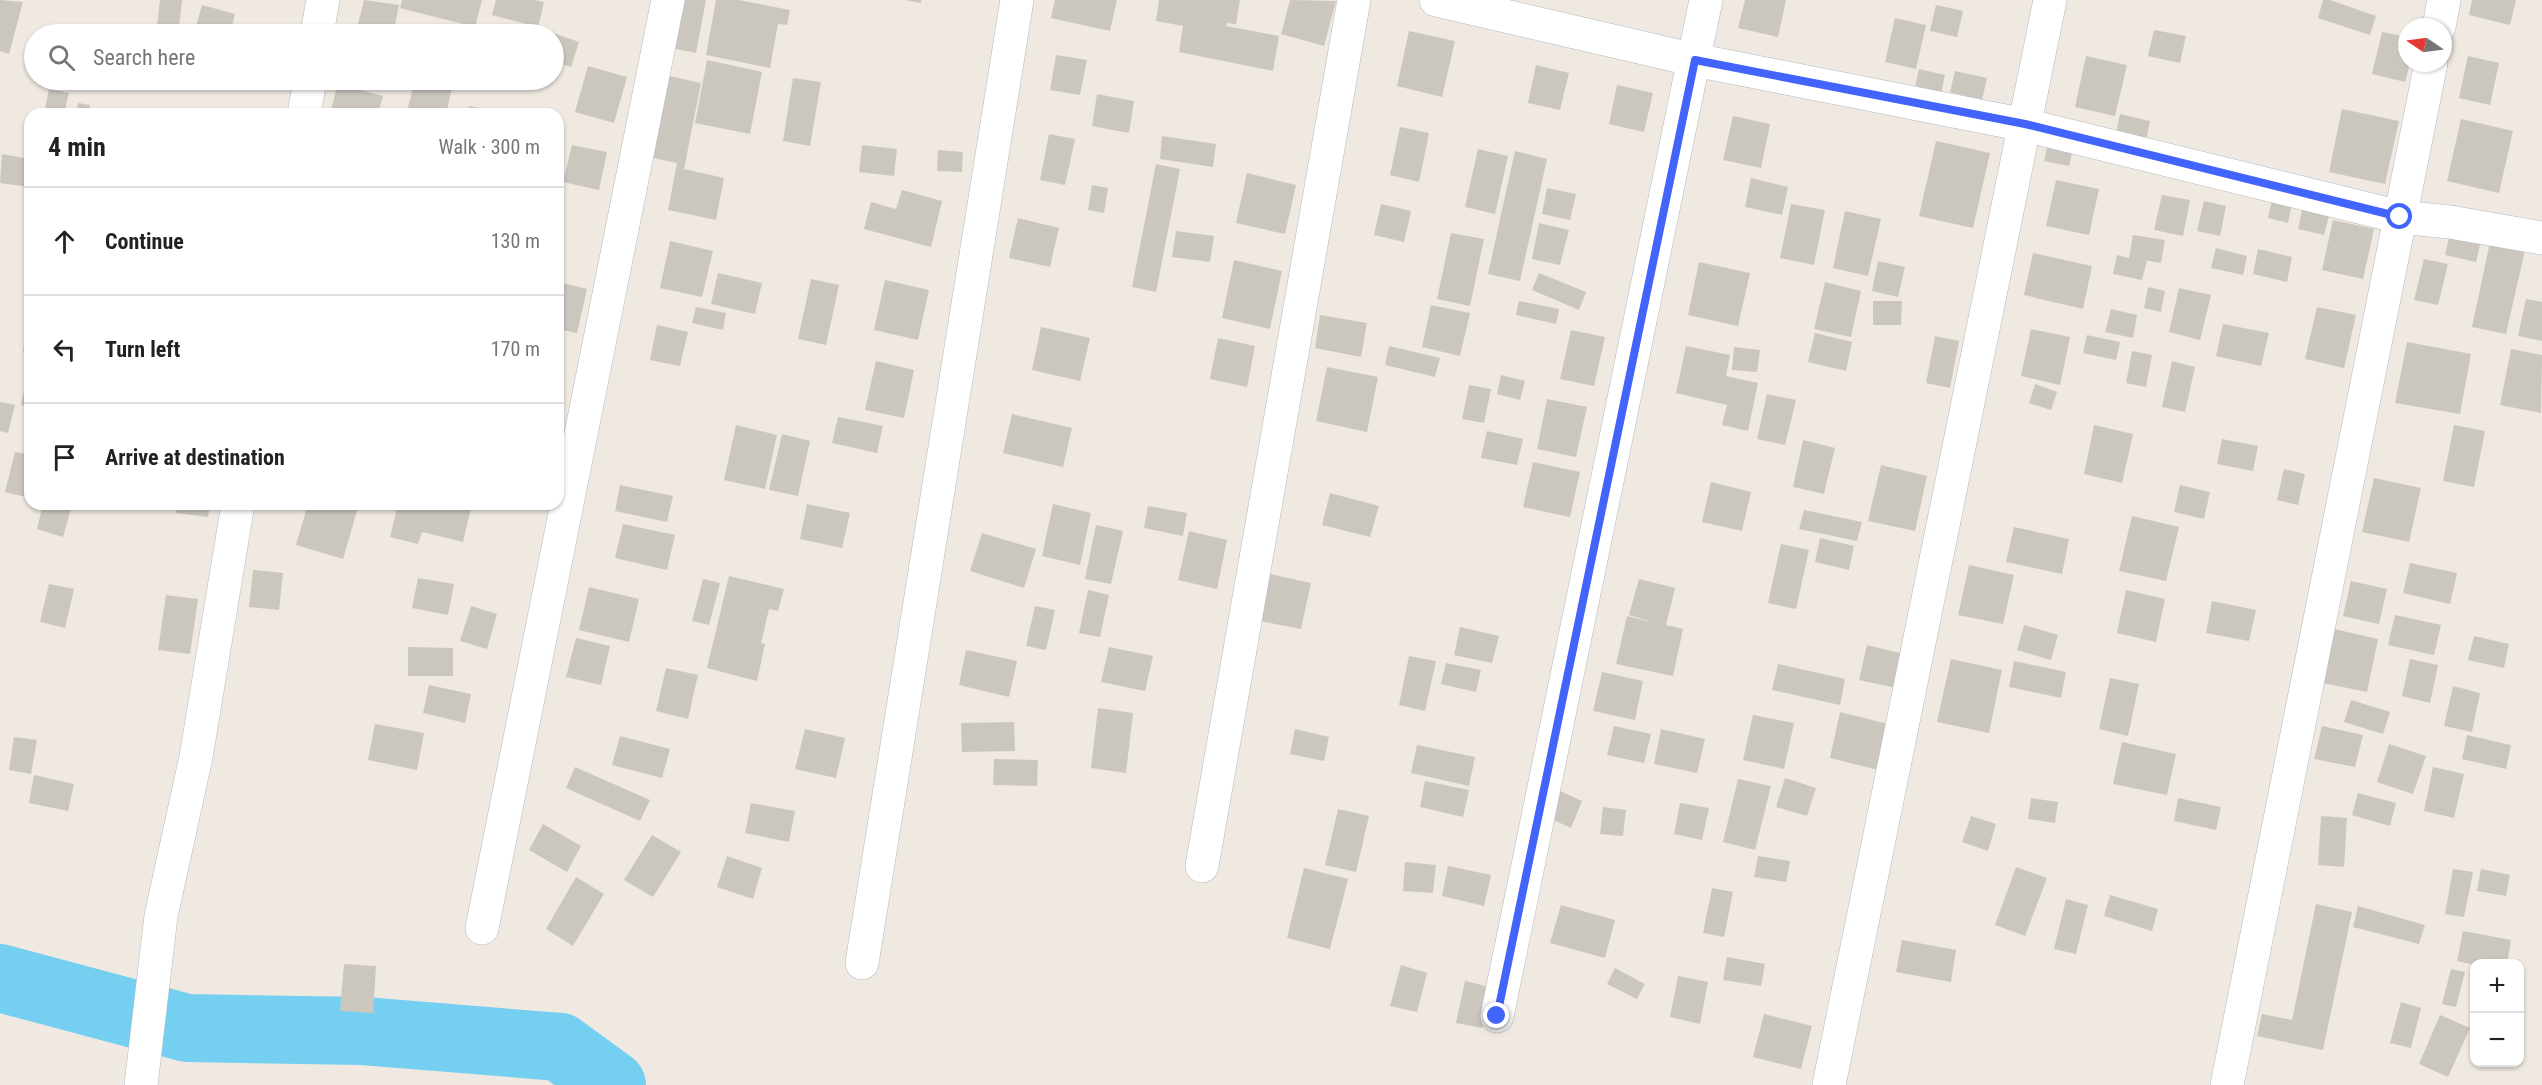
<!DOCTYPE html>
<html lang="en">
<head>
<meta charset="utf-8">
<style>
  body { margin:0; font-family:"Roboto Condensed",sans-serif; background:#f2f2f2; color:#222 }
  .controls { position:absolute; right:18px; bottom:18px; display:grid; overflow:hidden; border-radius:12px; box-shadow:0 2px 4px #0004 }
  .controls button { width:54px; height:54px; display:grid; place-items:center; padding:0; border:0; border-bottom:2px solid #e0e0e0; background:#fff; color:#222; font:30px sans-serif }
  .compass { position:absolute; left:2398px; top:18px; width:54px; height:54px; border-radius:50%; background:#fff; box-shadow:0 2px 4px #0004; rotate:283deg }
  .stop { position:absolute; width:18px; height:18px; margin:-14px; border:4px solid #4264fb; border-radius:50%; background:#fff }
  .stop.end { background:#4264fb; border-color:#fff; box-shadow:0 2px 6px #0008 }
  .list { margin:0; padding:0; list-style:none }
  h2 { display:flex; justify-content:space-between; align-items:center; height:78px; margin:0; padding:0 24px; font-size:26px }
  h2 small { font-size:20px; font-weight:400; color:#767676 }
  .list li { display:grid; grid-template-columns:39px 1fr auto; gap:18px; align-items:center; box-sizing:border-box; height:108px; padding:0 24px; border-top:2px solid #e0e0e0 }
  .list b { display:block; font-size:22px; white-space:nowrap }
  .list em { font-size:20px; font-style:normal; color:#767676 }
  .icon { flex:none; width:33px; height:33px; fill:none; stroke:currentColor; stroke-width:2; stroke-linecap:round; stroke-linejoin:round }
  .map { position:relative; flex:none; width:2542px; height:1085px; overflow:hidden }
  .search { position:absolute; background:#fff; box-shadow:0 2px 4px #0004; left:24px; top:24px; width:540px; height:66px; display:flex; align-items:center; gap:15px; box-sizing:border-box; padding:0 21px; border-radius:33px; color:#767676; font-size:22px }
  .panel { position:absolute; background:#fff; box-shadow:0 2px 4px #0004; left:24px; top:108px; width:540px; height:402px; border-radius:18px }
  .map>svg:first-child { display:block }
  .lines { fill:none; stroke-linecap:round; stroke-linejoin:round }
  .river { stroke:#75cff0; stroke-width:68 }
  .building { fill:#cbc7bf }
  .minor-casing { stroke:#b4b7c1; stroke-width:34 }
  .minor { stroke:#fff; stroke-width:33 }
  .route { stroke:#4264fb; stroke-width:8 }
</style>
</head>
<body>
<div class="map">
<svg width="2542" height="1085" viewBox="0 0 2542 1085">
  <rect width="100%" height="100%" fill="#efe9e1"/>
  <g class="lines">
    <path class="river" d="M0,978L187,1028L363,1031L560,1047L612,1085"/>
  </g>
  <g class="building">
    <path d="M0,0L23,2L9,54L0,51Z"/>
    <path d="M160,0H182L179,28L157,26Z"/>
    <path d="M364,0L399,5L393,34H368L356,32Z"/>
    <path d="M402,0H482L475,27L400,8Z"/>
    <path d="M496,0H535L544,2L538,27L492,15Z"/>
    <path d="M680,0H706L696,53L672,48Z"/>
    <path d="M716,0H739L790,10L787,25L778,24L770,68L706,55Z"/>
    <path d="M905,0H921V3Z"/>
    <path d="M1055,0H1117L1110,31L1051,18Z"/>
    <path d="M1159,0H1240L1236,24L1227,23L1226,26L1279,36L1273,71L1179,52L1183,26L1156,21Z"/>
    <path d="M1290,0L1336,1L1324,46L1281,34Z"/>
    <path d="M1745,0H1786L1778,37L1738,28Z"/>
    <path d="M2323,0H2330L2376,16L2370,35L2318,18Z"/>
    <path d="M2472,0H2516L2510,25L2469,15Z"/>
    <path d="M202,5L235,14L230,34H194Z"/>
    <path d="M1936,5L1963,11L1957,37L1930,31Z"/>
    <path d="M1895,18L1926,25L1916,69L1885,62Z"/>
    <path d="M539,28L579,42L571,67L554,61V34H537Z"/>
    <path d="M2154,30L2186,36L2180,63L2148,56Z"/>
    <path d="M1409,31L1455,41L1442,97L1397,86Z"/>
    <path d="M2382,32L2407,37V63H2410L2405,82L2372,74Z"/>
    <path d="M1056,55L1087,60L1080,95L1050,90Z"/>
    <path d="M2086,56L2127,65L2115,116L2075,107Z"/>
    <path d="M2468,56L2499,63L2490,105L2459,98Z"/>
    <path d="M707,60L762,72L750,134L695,123Z"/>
    <path d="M1536,65L1569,73L1560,110L1528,103Z"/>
    <path d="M588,66L627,77L614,123L575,112Z"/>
    <path d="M1919,69L1945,75L1941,94L1915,88Z"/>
    <path d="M1955,71L1987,78L1982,100L1950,92Z"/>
    <path d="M665,75L701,83L684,169L724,178L716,220L668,210L677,163L649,157Z"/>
    <path d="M793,78L821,82L810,146L783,141Z"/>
    <path d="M326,80H362L360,90L383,96L378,114H330L338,83Z"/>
    <path d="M415,80H434L453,83L446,114H423L407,111Z"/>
    <path d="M1617,85L1653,93L1644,132L1609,124Z"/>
    <path d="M49,89L69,93L64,114L44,113Z"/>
    <path d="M1097,94L1134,101L1129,133L1092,126Z"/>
    <path d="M78,103L90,105L89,114H76Z"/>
    <path d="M469,106L491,111L490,114H468Z"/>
    <path d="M2342,109L2399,121L2385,184L2329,172Z"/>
    <path d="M2120,114L2150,121L2146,141L2116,134Z"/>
    <path d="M1733,116L1770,124L1761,168L1723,160Z"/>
    <path d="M2461,119L2513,131L2499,193L2447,181Z"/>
    <path d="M1400,127L1429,133L1419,182L1390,175Z"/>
    <path d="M1049,134L1075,139L1065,185L1040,180Z"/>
    <path d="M1162,136L1216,144L1213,167L1160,159Z"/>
    <path d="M1936,141L1990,153L1973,228L1919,216Z"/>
    <path d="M2048,144L2073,149L2069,166L2044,161Z"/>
    <path d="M572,145L607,152L599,190L563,182Z"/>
    <path d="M862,145L897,149L894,176L859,172Z"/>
    <path d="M1478,149L1508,156L1495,214L1465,207Z"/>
    <path d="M938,150L963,152L962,172L937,171Z"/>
    <path d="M1515,151L1547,159L1520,281L1488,274Z"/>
    <path d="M2,154L30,159V187L0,183Z"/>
    <path d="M1156,164L1180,169L1156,292L1132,287Z"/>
    <path d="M1247,173L1296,185L1285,234L1236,223Z"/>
    <path d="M1751,178L1788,187L1782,215L1745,207Z"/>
    <path d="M2056,180L2099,189L2089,235L2046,226Z"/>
    <path d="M1092,185L1108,188L1104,213L1088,210Z"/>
    <path d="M1547,188L1576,194L1570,220L1542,214Z"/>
    <path d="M902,190L942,201L931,247L864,229L871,202L896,209Z"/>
    <path d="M2162,195L2190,200L2183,236L2154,230Z"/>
    <path d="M2272,200L2292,204L2288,223L2268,218Z"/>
    <path d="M2204,201L2226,206L2220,236L2197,231Z"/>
    <path d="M1381,204L1411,211L1404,242L1374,235Z"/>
    <path d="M1791,204L1825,210L1814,265L1780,258Z"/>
    <path d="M2303,206L2330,212L2324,235L2298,229Z"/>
    <path d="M1845,211L1881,219L1868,276L1833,268Z"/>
    <path d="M1018,218L1059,228L1050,267L1009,258Z"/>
    <path d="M2333,220L2374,229L2363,279L2322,270Z"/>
    <path d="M1539,223L1569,230L1560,265L1532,259Z"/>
    <path d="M1176,231L1214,236L1210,262L1172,257Z"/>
    <path d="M1451,233L1484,239L1470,306L1437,299Z"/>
    <path d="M2450,234L2481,241L2476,262L2445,255Z"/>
    <path d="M2133,235L2165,240L2161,263L2137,259L2147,261L2142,280L2113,274L2117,255L2129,258Z"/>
    <path d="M670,241L713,251L702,297L660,288Z"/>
    <path d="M2490,242L2525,250L2506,334L2472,327Z"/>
    <path d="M2216,248L2247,256L2243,275L2211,268Z"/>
    <path d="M2258,249L2292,257L2287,282L2253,274Z"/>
    <path d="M2033,253L2092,266L2083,309L2024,295Z"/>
    <path d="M2424,259L2448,264L2438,305L2414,300Z"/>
    <path d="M1234,260L1282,271L1270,329L1222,318Z"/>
    <path d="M1878,261L1905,267L1898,297L1872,291Z"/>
    <path d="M1699,262L1750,273L1738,326L1688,315Z"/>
    <path d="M718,273L762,283L755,314L711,304Z"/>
    <path d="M1539,273L1586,292L1579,310L1532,290Z"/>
    <path d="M811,279L839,285L826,345L798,339Z"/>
    <path d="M885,280L929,290L918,340L874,330Z"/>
    <path d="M558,282L587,289L577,333L558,329Z"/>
    <path d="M1825,282L1861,291L1851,337L1814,329Z"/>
    <path d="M2148,287L2165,291L2161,312L2144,308Z"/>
    <path d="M2179,288L2211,295L2200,340L2169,332Z"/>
    <path d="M2526,299L2542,302V341L2518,336Z"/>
    <path d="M1519,301L1559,309L1556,324L1516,315Z"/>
    <path d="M1873,301H1902L1901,325H1873Z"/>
    <path d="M1431,305L1470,313L1460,356L1422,347Z"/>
    <path d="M696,307L726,313L723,330L692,323Z"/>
    <path d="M2317,307L2356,315L2344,368L2305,359Z"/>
    <path d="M2111,309L2137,315L2133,338L2105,332Z"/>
    <path d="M1320,315L1367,323L1361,357L1315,348Z"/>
    <path d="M29,316H30V352L23,351Z"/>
    <path d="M2223,324L2269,333L2261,366L2216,356Z"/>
    <path d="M657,325L688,332L680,366L650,360Z"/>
    <path d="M1041,327L1090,338L1080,381L1032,370Z"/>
    <path d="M2031,329L2070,337L2060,385L2021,376Z"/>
    <path d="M1571,330L1605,337L1594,386L1560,379Z"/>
    <path d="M1815,333L1852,342L1846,371L1808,362Z"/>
    <path d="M2087,335L2120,342L2116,360L2083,353Z"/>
    <path d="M1935,336L1959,341L1950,388L1926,383Z"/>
    <path d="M1218,338L1255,346L1247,387L1210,379Z"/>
    <path d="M2407,342L2471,354L2460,414L2395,403Z"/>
    <path d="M1389,346L1440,358L1435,377L1385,365Z"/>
    <path d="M1686,346L1730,355L1726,376L1758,383L1748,431L1722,425L1727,405L1676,393Z"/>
    <path d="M1734,347L1760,350L1757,372L1732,370Z"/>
    <path d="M2511,349L2542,355L2541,413L2500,405Z"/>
    <path d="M558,350L563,351L559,371H558Z"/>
    <path d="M2132,351L2152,355L2146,387L2126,383Z"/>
    <path d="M876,361L914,370L904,418L865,410Z"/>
    <path d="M2172,361L2195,367L2185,412L2162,407Z"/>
    <path d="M1327,367L1378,377L1367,432L1316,421Z"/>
    <path d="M29,368H30V407L21,405Z"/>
    <path d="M1501,375L1525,381L1520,400L1497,394Z"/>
    <path d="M2035,384L2057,392L2051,410L2029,403Z"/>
    <path d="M1469,385L1491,389L1484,423L1462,419Z"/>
    <path d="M1767,394L1796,400L1785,445L1757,439Z"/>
    <path d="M1547,399L1587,407L1576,457L1537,449Z"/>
    <path d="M0,402L15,405L8,433L0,431Z"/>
    <path d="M1012,414L1072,428L1063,467L1003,453Z"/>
    <path d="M838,417L883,426L877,453L832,443Z"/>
    <path d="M736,425L777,435L765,489L724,480Z"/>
    <path d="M2094,425L2133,434L2122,483L2084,474Z"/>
    <path d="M2454,425L2485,431L2474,487L2443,481Z"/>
    <path d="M1487,431L1523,439L1517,465L1481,458Z"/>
    <path d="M782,434L810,441L798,496L769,490Z"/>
    <path d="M2222,439L2258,446L2253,471L2217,464Z"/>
    <path d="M1803,440L1835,448L1824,494L1793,487Z"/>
    <path d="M15,452L30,455V498L5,492Z"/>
    <path d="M1533,462L1580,472L1570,517L1523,507Z"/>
    <path d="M1881,465L1927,476L1915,531L1868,521Z"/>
    <path d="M2284,469L2305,474L2298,505L2277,500Z"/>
    <path d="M2374,478L2421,488L2409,542L2362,532Z"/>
    <path d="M1711,482L1751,492L1742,531L1702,522Z"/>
    <path d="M620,485L673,496L667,522L615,511Z"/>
    <path d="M2180,485L2210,492L2204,519L2174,512Z"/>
    <path d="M1330,493L1379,506L1370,537L1322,525Z"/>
    <path d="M43,504H72L63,537L37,529Z"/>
    <path d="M177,504H210L208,517L176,513Z"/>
    <path d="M308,504H359L343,559L296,545Z"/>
    <path d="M398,504H455L471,508L463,542L422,532L418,544L390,537Z"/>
    <path d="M807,504L850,513L842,548L800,539Z"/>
    <path d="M1053,504L1091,513L1080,565L1042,556Z"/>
    <path d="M1148,506L1187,513L1183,536L1144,528Z"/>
    <path d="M1804,510L1862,522L1857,541L1799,529Z"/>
    <path d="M2132,516L2179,527L2166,581L2119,571Z"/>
    <path d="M623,524L675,535L667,570L615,558Z"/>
    <path d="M1096,525L1123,531L1111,584L1085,579Z"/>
    <path d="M2014,527L2069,539L2062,574L2006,562Z"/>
    <path d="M1189,531L1227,540L1217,589L1178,580Z"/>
    <path d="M982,533L1036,549L1024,588L970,571Z"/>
    <path d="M1820,538L1854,546L1849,570L1815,562Z"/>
    <path d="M1781,544L1809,550L1796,609L1768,603Z"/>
    <path d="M2410,563L2457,573L2450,604L2403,593Z"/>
    <path d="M1969,565L2014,575L2003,624L1958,615Z"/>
    <path d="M253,570L283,573L279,610L249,607Z"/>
    <path d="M1270,574L1311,583L1301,629L1260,621Z"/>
    <path d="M729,576L784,589L778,611L769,609L761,643L765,644L757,681L707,668Z"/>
    <path d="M418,578L454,584L448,615L412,608Z"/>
    <path d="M703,579L720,583L709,625L692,621Z"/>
    <path d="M1639,579L1675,588L1666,625L1683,629L1673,676L1616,664L1627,616L1655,623L1629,615Z"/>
    <path d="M2351,581L2387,589L2379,624L2343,616Z"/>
    <path d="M49,584L74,589L65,628L40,622Z"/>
    <path d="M589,587L639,599L629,642L579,630Z"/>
    <path d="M1088,590L1109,595L1100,637L1079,633Z"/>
    <path d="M2126,590L2165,599L2156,642L2117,633Z"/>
    <path d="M166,595L198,599L190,654L158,650Z"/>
    <path d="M2212,601L2256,610L2249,641L2206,633Z"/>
    <path d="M471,606L497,614L487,649L460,641Z"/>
    <path d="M1035,606L1055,610L1046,650L1026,646Z"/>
    <path d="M2395,615L2441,625L2434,655L2388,645Z"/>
    <path d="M2024,625L2058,635L2051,660L2017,650Z"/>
    <path d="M1460,627L1499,636L1492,663L1454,655Z"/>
    <path d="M2330,628L2378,639L2367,692L2318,682Z"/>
    <path d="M2474,636L2509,644L2504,668L2468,660Z"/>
    <path d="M576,638L610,646L601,685L566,677Z"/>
    <path d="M1867,645L1904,654L1896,688L1859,680Z"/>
    <path d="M408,647L453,648V676H408Z"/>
    <path d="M1109,647L1153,656L1145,691L1101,682Z"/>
    <path d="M966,650L1017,661L1009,697L959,685Z"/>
    <path d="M1409,656L1436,661L1425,711L1399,705Z"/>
    <path d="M1951,659L2002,670L1989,733L1937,722Z"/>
    <path d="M2410,659L2438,665L2430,703L2402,696Z"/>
    <path d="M2014,661L2066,672L2061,698L2009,687Z"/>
    <path d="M1446,663L1481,670L1476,692L1441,684Z"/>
    <path d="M1778,664L1845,679L1840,705L1772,690Z"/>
    <path d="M666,668L698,675L688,719L656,711Z"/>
    <path d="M1602,672L1643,681L1635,720L1593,711Z"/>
    <path d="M2110,678L2139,684L2128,736L2099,729Z"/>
    <path d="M429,685L471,694L465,723L423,713Z"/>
    <path d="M2453,686L2480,693L2472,732L2444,726Z"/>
    <path d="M2351,700L2390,712L2383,734L2344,722Z"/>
    <path d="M1098,708L1133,713L1126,773L1091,768Z"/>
    <path d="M1840,712L1888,724L1878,770L1830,758Z"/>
    <path d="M1753,715L1794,723L1784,769L1743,760Z"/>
    <path d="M1014,722L1015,751L962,752L961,723Z"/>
    <path d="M375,724L424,733L417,770L368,760Z"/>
    <path d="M1614,726L1651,734L1644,763L1607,755Z"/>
    <path d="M2322,726L2363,735L2355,767L2314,759Z"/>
    <path d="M805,729L845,738L836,778L795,769Z"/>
    <path d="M1295,729L1329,737L1324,761L1290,754Z"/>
    <path d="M1661,729L1705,739L1697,773L1654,764Z"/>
    <path d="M2467,735L2511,745L2506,769L2462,759Z"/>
    <path d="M620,736L670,749L662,778L612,765Z"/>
    <path d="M14,737L37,740L31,774L9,770Z"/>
    <path d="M2122,742L2176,754L2167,795L2113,784Z"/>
    <path d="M2389,744L2426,756L2413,794L2377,782Z"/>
    <path d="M1417,745L1475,757L1469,786L1411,773Z"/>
    <path d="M994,759L1038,760L1037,786L993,785Z"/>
    <path d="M575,767L650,800L640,821L566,788Z"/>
    <path d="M2433,767L2464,774L2454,818L2424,811Z"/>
    <path d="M34,775L74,784L68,811L29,803Z"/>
    <path d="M1785,778L1816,788L1807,816L1776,807Z"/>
    <path d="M1738,779L1771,786L1755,850L1723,842Z"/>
    <path d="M1425,781L1469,790L1463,817L1420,807Z"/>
    <path d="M1560,791L1582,801L1571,828L1549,818Z"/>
    <path d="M2358,793L2396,803L2390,826L2352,815Z"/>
    <path d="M2031,798L2058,802L2055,823L2028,819Z"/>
    <path d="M2178,798L2221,807L2216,830L2174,821Z"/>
    <path d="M751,803L795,811L789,842L745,833Z"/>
    <path d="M1680,803L1709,808L1702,840L1674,834Z"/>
    <path d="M1603,807L1626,810L1623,836L1600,834Z"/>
    <path d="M1338,809L1369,816L1356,872L1325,865Z"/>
    <path d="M1971,816L1996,824L1988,851L1962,842Z"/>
    <path d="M2321,816L2347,818L2344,867L2318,865Z"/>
    <path d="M543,824L581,846L567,872L529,850Z"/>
    <path d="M652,835L681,852L653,897L624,880Z"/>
    <path d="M727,856L762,868L753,899L717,887Z"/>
    <path d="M1758,856L1790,861L1786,882L1754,877Z"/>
    <path d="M1405,862L1436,865L1433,893L1403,891Z"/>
    <path d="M1448,866L1491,875L1484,906L1442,896Z"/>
    <path d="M2016,867L2047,878L2025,936L1995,925Z"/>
    <path d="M1304,868L1348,879L1330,949L1287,938Z"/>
    <path d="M2453,869L2473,872L2464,917L2445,914Z"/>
    <path d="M2481,869L2510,875L2506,896L2477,891Z"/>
    <path d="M576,877L604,894L573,946L546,929Z"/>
    <path d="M1712,888L1733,892L1724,937L1703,933Z"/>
    <path d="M2110,895L2158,909L2152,931L2104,916Z"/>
    <path d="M2066,899L2088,905L2076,954L2054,949Z"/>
    <path d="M2316,904L2352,912L2323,1050L2257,1036L2262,1014L2292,1020Z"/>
    <path d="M1561,905L1615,920L1605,958L1550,943Z"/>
    <path d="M2358,906L2425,925L2419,944L2353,927Z"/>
    <path d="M2463,931L2511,940L2507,964L2474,965L2457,961Z"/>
    <path d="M1902,940L1956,950L1951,982L1896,972Z"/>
    <path d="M1727,957L1765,964L1761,986L1723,980Z"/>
    <path d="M344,964L376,966L373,1013L340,1011Z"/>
    <path d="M1401,965L1427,973L1417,1012L1390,1006Z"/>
    <path d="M1615,968L1645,984L1637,999L1607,984Z"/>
    <path d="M2451,969L2465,972L2456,1007L2442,1004Z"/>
    <path d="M1678,976L1708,982L1700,1024L1670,1017Z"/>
    <path d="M1465,981L1490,987L1482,1028L1456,1023Z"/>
    <path d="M2401,1002L2421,1008L2411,1048L2390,1043Z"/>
    <path d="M1764,1014L1812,1026L1801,1069L1753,1057Z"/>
    <path d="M2440,1015L2470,1028L2448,1077L2419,1064Z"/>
  </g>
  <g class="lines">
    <defs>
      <g id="minor">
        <path d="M1436,0L1695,60L2025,125L2400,217L2450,222L2542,238"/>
        <path d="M2439,27L2444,0"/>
        <path d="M317,34L323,0"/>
        <path d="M304,114L310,80"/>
        <path d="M1202,866L1354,0"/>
        <path d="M482,928L668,0"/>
        <path d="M862,963L1017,0"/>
        <path d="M1497,1016L1706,0"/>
        <path d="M141,1085L161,916L196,757L238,504"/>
        <path d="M1829,1085L2050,0"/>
        <path d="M2227,1085L2431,63"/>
      </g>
    </defs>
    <use href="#minor" class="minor-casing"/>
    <use href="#minor" class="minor"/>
  </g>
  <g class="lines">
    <path class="route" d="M1497,1016L1695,60L2025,124L2400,217"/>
  </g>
</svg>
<div class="controls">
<button>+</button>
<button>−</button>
</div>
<svg class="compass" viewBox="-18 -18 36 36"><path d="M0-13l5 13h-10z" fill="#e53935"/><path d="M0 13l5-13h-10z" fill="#767676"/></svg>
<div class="stop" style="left:2400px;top:217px"></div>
<div class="stop end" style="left:1497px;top:1016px"></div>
<div class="search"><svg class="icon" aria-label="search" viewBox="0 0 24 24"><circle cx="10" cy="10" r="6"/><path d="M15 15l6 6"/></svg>Search here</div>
<section class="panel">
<h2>4 min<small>Walk · 300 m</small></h2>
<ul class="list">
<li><svg class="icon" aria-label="ahead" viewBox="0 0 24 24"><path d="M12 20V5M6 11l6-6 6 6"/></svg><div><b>Continue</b></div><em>130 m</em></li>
<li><svg class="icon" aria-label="left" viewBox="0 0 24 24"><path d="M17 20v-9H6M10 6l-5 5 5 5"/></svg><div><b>Turn left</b></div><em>170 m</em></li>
<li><svg class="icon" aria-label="arrive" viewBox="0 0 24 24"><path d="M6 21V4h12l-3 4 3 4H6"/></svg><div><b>Arrive at destination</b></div></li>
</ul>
</section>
</div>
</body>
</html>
